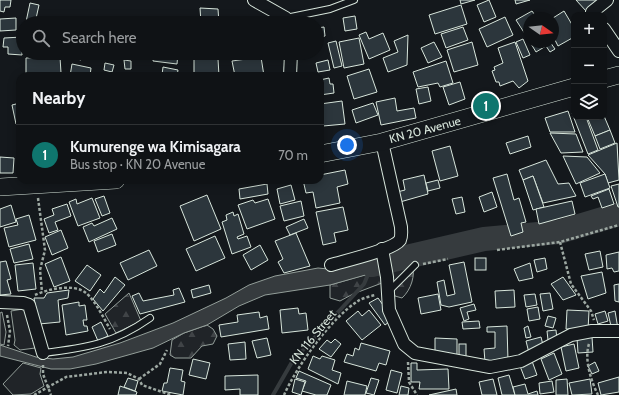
<!DOCTYPE html>
<html lang="en">
<head>
<meta charset="utf-8">
<style>
  body { margin:0; font-family:Cabin,sans-serif; background:#181b1e; color:#f1f3f6 }
  .controls { position:absolute; right:12px; top:12px; display:grid; overflow:hidden; border-radius:8px; box-shadow:0 2px 10px #0003 }
  .controls button { width:36px; height:36px; display:grid; place-items:center; padding:0; border:0; border-bottom:1px solid #2f3234; background:#0f1215; color:#f1f3f6; font:20px sans-serif }
  .compass { position:absolute; left:523px; top:12px; width:36px; height:36px; border-radius:50%; background:#0f1215; box-shadow:0 2px 10px #0003; rotate:104deg }
  .you { position:absolute; left:347px; top:145px; width:14px; height:14px; margin:-10px; border:3px solid #fff; border-radius:50%; background:#1a73e8; box-shadow:0 0 0 6px #1a73e833 }
  .badge { display:grid; place-items:center; width:26px; height:26px; border-radius:50%; background:#0f766e; color:#fff; font-size:13px; font-weight:700 }
  .pin { position:absolute; translate:-50% -50%; border:2px solid #fff; box-shadow:0 1px 4px #0006 }
  .list { margin:0; padding:0; list-style:none }
  h2 { display:flex; justify-content:space-between; align-items:center; height:52px; margin:0; padding:0 16px; font-size:17px }
  h2 small { font-size:13px; font-weight:400; color:#9b9ea0 }
  .list li { display:grid; grid-template-columns:26px 1fr auto; gap:12px; align-items:center; box-sizing:border-box; height:60px; padding:0 16px; border-top:1px solid #2f3234 }
  .list b { display:block; font-size:15px; white-space:nowrap }
  .list p { margin:0; font-size:13px; white-space:nowrap; color:#9b9ea0 }
  .list em { font-size:13px; font-style:normal; color:#9b9ea0 }
  .icon { flex:none; width:22px; height:22px; fill:none; stroke:currentColor; stroke-width:2; stroke-linecap:round; stroke-linejoin:round }
  .map { position:relative; flex:none; width:619px; height:395px; overflow:hidden }
  .search { position:absolute; background:#0f1215; box-shadow:0 2px 10px #0003; left:16px; top:16px; width:308px; height:44px; display:flex; align-items:center; gap:10px; box-sizing:border-box; padding:0 14px; border-radius:22px; color:#9b9ea0; font-size:15px }
  .panel { position:absolute; background:#0f1215; box-shadow:0 2px 10px #0003; left:16px; top:72px; width:308px; height:112px; border-radius:12px }
  .map>svg:first-child { display:block }
  .grass { fill:#202428; stroke:#939e99 }
  .forest { fill:url(#forest-firs); stroke:#939e99 }
  .water { fill:#363b3e; stroke:#939e99 }
  .lines { fill:none; stroke-linecap:round; stroke-linejoin:round }
  .stream { stroke:#363b3e; stroke-width:4 }
  .river { stroke:#363b3e; stroke-width:24 }
  .building { fill:#2c363c; stroke:#d8e6dc }
  .service-casing { stroke:#d8e6dc; stroke-width:8 }
  .minor-casing { stroke:#d8e6dc; stroke-width:14 }
  .secondary-casing { stroke:#d8e6dc; stroke-width:18 }
  .path { stroke:#9da8a2; stroke-width:2.5; stroke-dasharray:3 2; stroke-linecap:butt }
  .service { stroke:#14181c; stroke-width:6 }
  .minor { stroke:#14181c; stroke-width:12 }
  .secondary { stroke:#14181c; stroke-width:17 }
  .labels { text-anchor:middle; stroke-width:3; stroke-linejoin:round; paint-order:stroke }
  .street-label { font-size:12px; fill:#d8e6dc; stroke:#14181c }
</style>
</head>
<body>
<div class="map">
<svg width="619" height="395" viewBox="0 0 619 395">
  <defs>
    <pattern id="forest-firs" width="22" height="20" patternUnits="userSpaceOnUse"><rect width="22" height="20" fill="#202428"/><path d="M5 1l3.5 6h-7zM16 11l3.5 6h-7z" fill="#404447"/></pattern>
  </defs>
  <rect width="100%" height="100%" fill="#14181c"/>
  <g class="grass">
    <path d="M23,309L27,311L35,348L20,350L14,345L15,340L11,311Z"/>
    <path d="M2,312L6,332L4,345L0,344V313Z"/>
    <path d="M23,363L41,368L40,374L44,386L31,394L13,395L3,384Z"/>
  </g>
  <g class="forest">
    <path d="M406,262L412,263C416,275 411,290 402,298L395,296L391,283L389,269Z"/>
    <path d="M378,271L381,272L382,283L353,294L340,301L330,298V285Z"/>
    <path d="M129,293L141,321L116,333L105,314Z"/>
    <path d="M207,325L213,329L217,336L213,344L202,346L191,358H175L170,355L172,340L184,333Z"/>
  </g>
  <path class="water" d="M371,259L372,265L369,274L330,285L265,295L239,306L207,325L184,333L153,348L96,364L70,369H51L0,356V345L36,357L53,359L73,357L120,343L173,323L226,298L249,285L275,276L318,268L328,269Z"/>
  <g class="lines">
    <path class="stream" d="M273,395L292,362L364,284L372,265"/>
    <path class="river" d="M372,265L484,239L559,232L619,214"/>
  </g>
  <g class="building">
    <path d="M0,0H11L10,7H5L4,12L0,11Z"/>
    <path d="M460,0H475L461,4Z"/>
    <path d="M489,0L496,17L484,22L477,5Z"/>
    <path d="M515,0H530L516,4Z"/>
    <path d="M576,0H599L586,11Z"/>
    <path d="M30,3L39,5L35,23L26,22Z"/>
    <path d="M461,5L467,24L435,34L429,15Z"/>
    <path d="M200,8L218,9L219,23H201Z"/>
    <path d="M532,11L537,18H529V32L525,34L516,20Z"/>
    <path d="M564,11L574,28V37L558,46L553,36V18Z"/>
    <path d="M355,16L357,29L345,31L343,18Z"/>
    <path d="M505,17L513,35L487,47L479,29Z"/>
    <path d="M16,18V30L0,31V19Z"/>
    <path d="M237,20L253,23H237Z"/>
    <path d="M324,27L325,36L317,38V28Z"/>
    <path d="M463,27L468,40L446,48L441,34Z"/>
    <path d="M366,32L369,39L383,33L390,50L369,59L359,35Z"/>
    <path d="M408,35L407,65L388,72L383,58L398,52L394,41Z"/>
    <path d="M22,37V55L8,54V47H3L4,38Z"/>
    <path d="M359,38L364,64L344,68L339,42Z"/>
    <path d="M523,39L530,55L523,58L516,42Z"/>
    <path d="M336,41L342,66L334,68L328,43Z"/>
    <path d="M434,42L442,57L428,63L421,48Z"/>
    <path d="M472,42L478,65L454,72L447,50Z"/>
    <path d="M515,42L528,81L519,88L513,81L500,86L499,82H496L492,71L495,70L494,67L503,63L498,48Z"/>
    <path d="M530,42H550L555,49L550,52L546,46L536,52Z"/>
    <path d="M66,53H83L81,60L66,56Z"/>
    <path d="M111,53H129L128,57L111,54Z"/>
    <path d="M154,53H178L177,64L153,61Z"/>
    <path d="M60,57L61,73L26,74V58Z"/>
    <path d="M261,57L264,76H235L232,61Z"/>
    <path d="M194,59H218L219,76H194Z"/>
    <path d="M124,60L131,61V69H125Z"/>
    <path d="M328,60L330,70L318,72L316,63Z"/>
    <path d="M446,61L453,83L440,87L438,83L418,87L413,72Z"/>
    <path d="M105,63L114,65L112,72L104,70Z"/>
    <path d="M72,64L91,68L90,76H70Z"/>
    <path d="M163,67L178,70L177,76L162,75Z"/>
    <path d="M369,69L377,92L354,99L347,76Z"/>
    <path d="M329,78L330,84H333L334,93L320,95V80Z"/>
    <path d="M460,82L465,99L449,105L443,87Z"/>
    <path d="M428,87L431,101L419,104L416,89Z"/>
    <path d="M395,98L397,111L414,108L416,118L381,125L376,102Z"/>
    <path d="M342,101L345,124L323,126L320,104Z"/>
    <path d="M20,103V123L16,124L12,105Z"/>
    <path d="M373,103L378,115L356,123L352,110Z"/>
    <path d="M568,111L575,132H550L545,118Z"/>
    <path d="M574,112V117H586L598,150L588,154L572,113Z"/>
    <path d="M604,116L610,130L595,136L587,117Z"/>
    <path d="M610,130L615,143L600,149L595,136Z"/>
    <path d="M550,133L576,134L583,152L561,153Z"/>
    <path d="M528,136L531,147L510,154L506,143Z"/>
    <path d="M617,143L619,180L608,183L605,174L588,155Z"/>
    <path d="M450,146L458,176L440,181L432,151Z"/>
    <path d="M563,156L587,157L600,173L576,184Z"/>
    <path d="M0,157L14,158L13,173H0Z"/>
    <path d="M546,160L558,184L569,183L576,196L543,203L533,176L523,180L519,170Z"/>
    <path d="M345,170L348,184L337,187L340,203L316,208L313,192L306,193L303,180H320V175Z"/>
    <path d="M507,174L514,200L519,198L526,222L521,223L523,232L511,236L493,178Z"/>
    <path d="M605,174L610,188L585,197L580,183Z"/>
    <path d="M424,175L428,194L400,202L397,192L405,190L403,180Z"/>
    <path d="M533,176L544,207L533,210L523,180Z"/>
    <path d="M438,180L440,188L428,191L426,183Z"/>
    <path d="M267,184L268,194L240,199L239,189Z"/>
    <path d="M619,184V207H618L611,186Z"/>
    <path d="M291,185L295,200L280,204L277,189Z"/>
    <path d="M609,189L614,204L602,208L598,197L593,199L591,196Z"/>
    <path d="M492,192L497,207L484,212L479,197Z"/>
    <path d="M207,195L221,229L194,241L180,206Z"/>
    <path d="M104,196L110,213L102,216L95,199Z"/>
    <path d="M462,197L465,212L456,214L452,199Z"/>
    <path d="M92,198L100,218L78,226L69,202L76,199L77,204Z"/>
    <path d="M268,199L275,219L247,229L238,205L253,200L255,203Z"/>
    <path d="M301,201L304,216L284,221L280,206Z"/>
    <path d="M572,201L575,214L539,224L536,209Z"/>
    <path d="M67,204L71,216L55,222L58,230L49,233L44,219L54,215L52,209Z"/>
    <path d="M11,205L16,222L0,227V209Z"/>
    <path d="M343,207L348,230L334,233L336,242L323,245L316,212Z"/>
    <path d="M233,212L234,216L238,214L244,234L237,237L238,239L247,236L251,247L232,254L222,222L227,220L226,215Z"/>
    <path d="M29,215L36,240L9,247L4,228L18,225L16,219Z"/>
    <path d="M112,218L117,229L89,242L83,227L92,223L94,226Z"/>
    <path d="M304,219L308,228L290,235L286,227Z"/>
    <path d="M61,230L68,248L52,255L45,237Z"/>
    <path d="M296,233L310,266L284,273L278,262L283,259L275,241Z"/>
    <path d="M112,234L116,245L98,252L94,241Z"/>
    <path d="M215,236L225,258L196,271L186,249Z"/>
    <path d="M29,244L33,259L14,263L10,249Z"/>
    <path d="M260,245L268,260L251,270L243,255Z"/>
    <path d="M149,250L157,266L128,280L120,263Z"/>
    <path d="M600,251L603,267L589,270L585,254Z"/>
    <path d="M619,252V271L614,272L612,268L607,269L606,255Z"/>
    <path d="M61,257L70,281L54,287L45,264Z"/>
    <rect x="475" y="258" width="11" height="12"/>
    <path d="M545,258L547,269L537,272L534,260Z"/>
    <path d="M6,261L11,279L7,280L11,294L0,295V262Z"/>
    <path d="M464,262L472,302L449,307L441,305L437,282L444,280L447,296L455,294L449,265Z"/>
    <path d="M33,263L36,289L18,291L15,265Z"/>
    <path d="M530,263L533,278L519,281L514,269Z"/>
    <path d="M87,265L101,275L90,291L75,281Z"/>
    <path d="M602,272L606,293L588,299L581,276Z"/>
    <path d="M115,277L125,285L103,311L93,299L100,289L104,293Z"/>
    <path d="M563,277L576,295L563,300L551,284Z"/>
    <path d="M619,284V302L615,301L614,285Z"/>
    <path d="M209,285L211,293L193,298L191,290Z"/>
    <path d="M179,288L185,302L140,314L132,296L139,293L143,301L174,295L173,290Z"/>
    <path d="M69,290L68,298L58,300L60,322L39,324L34,298H44L47,293Z"/>
    <path d="M514,290L515,307L496,308L495,291Z"/>
    <path d="M550,293L553,309L543,311L540,294Z"/>
    <path d="M438,294L441,310L421,314L418,298Z"/>
    <path d="M535,294L537,305L526,307L524,295Z"/>
    <path d="M378,298L393,319L385,325L369,303Z"/>
    <path d="M79,302V306L85,305L87,320H83L84,326H87L88,331L66,335L62,305Z"/>
    <path d="M474,304L476,310L467,312L469,319L464,321L460,308Z"/>
    <path d="M538,307L540,319L529,321L527,309Z"/>
    <path d="M298,308L299,314L306,313L308,330L282,333L280,310Z"/>
    <path d="M369,310L381,325L362,340L346,321L358,311L362,316Z"/>
    <path d="M567,310L589,311L588,330L566,329Z"/>
    <path d="M605,311L608,321L598,324L595,314Z"/>
    <path d="M615,311L618,329L613,335L608,313Z"/>
    <path d="M259,312L260,318L267,316L269,329L221,337L219,325L238,322L237,315Z"/>
    <path d="M548,316L556,318L553,328L545,326Z"/>
    <path d="M479,321L480,328L463,329L462,322Z"/>
    <path d="M101,322L108,336L98,341L92,327Z"/>
    <path d="M507,326L508,361L485,362L484,349L495,348V332H487V327Z"/>
    <path d="M528,326L531,337L526,338L524,328Z"/>
    <path d="M556,330L557,340H548L547,331Z"/>
    <path d="M541,337L544,349L529,353L526,341Z"/>
    <path d="M592,337L593,352L578,353L577,338Z"/>
    <path d="M267,338L271,355L257,358L252,341Z"/>
    <path d="M435,338L457,339V356H435Z"/>
    <path d="M335,339L341,344L331,357L319,349L327,340L331,343Z"/>
    <path d="M245,342L246,359L230,360L228,344Z"/>
    <path d="M361,343L390,351L386,365L379,363L376,371L344,362L347,354L353,356L355,348L359,350Z"/>
    <rect x="459" y="344" width="7" height="15"/>
    <path d="M574,344L579,368L566,371L561,347Z"/>
    <path d="M554,353L562,374L549,380L541,359Z"/>
    <path d="M313,356L320,359L322,356L335,360L332,370L341,373L338,384L308,369Z"/>
    <path d="M193,359L210,363L206,379L189,375Z"/>
    <path d="M532,361L537,375L525,379L520,366Z"/>
    <path d="M595,362L599,371L592,374L588,366Z"/>
    <path d="M411,363H417V370L448,369L449,389H419L420,382H411Z"/>
    <path d="M170,368L183,370L181,381L185,382L183,395L162,391L164,383H167Z"/>
    <path d="M391,370L402,373L397,393L386,390Z"/>
    <path d="M299,371L331,385L327,395H316L302,391L306,381L296,378Z"/>
    <path d="M258,375V395H240V389L225,390V376Z"/>
    <path d="M509,375L515,395H502L498,378Z"/>
    <path d="M619,377V392L601,395L598,383Z"/>
    <path d="M128,378L138,381L135,391L124,387Z"/>
    <path d="M371,378L379,380L374,395L366,393Z"/>
    <path d="M295,379L305,382L301,395L292,392Z"/>
    <path d="M493,379L497,395H482L479,382Z"/>
    <path d="M567,379L568,395H556V380Z"/>
    <path d="M590,379L592,394L572,395L569,383Z"/>
    <path d="M347,381L367,386L365,395H344Z"/>
    <path d="M552,381L554,392L540,394L539,383Z"/>
    <path d="M525,384L528,394L537,391L538,395H515L513,387Z"/>
    <path d="M120,386L137,392L136,395H118Z"/>
    <path d="M401,386L409,388L408,395H399Z"/>
    <path d="M456,389L457,395H429Z"/>
  </g>
  <g class="lines">
    <defs>
      <g id="service">
        <path d="M286,18L330,9L354,0"/>
        <path d="M389,291L415,265"/>
        <path d="M43,353C86,348 113,344 150,318"/>
      </g>
      <g id="minor">
        <path d="M254,0L286,18L287,23"/>
        <path d="M594,15L592,12L607,0"/>
        <path d="M604,29L619,51"/>
        <path d="M290,76L291,53"/>
        <path d="M382,249L387,277L389,310L404,344L415,353L490,367L521,361L571,335L592,331H619"/>
        <path d="M331,265C344,261 393,250 400,240C402,236 401,231 401,227L382,142"/>
        <path d="M0,302L23,303L29,305L43,353"/>
      </g>
      <g id="secondary">
        <path d="M604,79L619,75"/>
        <path d="M320,154L382,142L574,87"/>
        <path d="M0,187L116,180"/>
      </g>
    </defs>
    <use href="#service" class="service-casing"/>
    <use href="#minor" class="minor-casing"/>
    <use href="#secondary" class="secondary-casing"/>
    <g class="path">
      <path d="M38,198L45,250L40,270L42,292"/>
      <path d="M560,242L571,284L591,311L594,320"/>
      <path d="M497,250L560,242L619,225"/>
      <path d="M423,264L448,259"/>
      <path d="M35,295C48,289 74,283 86,293C95,300 104,319 110,329"/>
      <path d="M7,315L10,331L8,346"/>
      <path d="M589,344C584,359 591,381 598,395"/>
      <path d="M408,362L409,382L417,395"/>
      <path d="M43,365V374L51,395"/>
      <path d="M139,379L160,364L167,350"/>
      <path d="M34,395L66,377L107,372L127,373L139,379L142,385L171,395"/>
      <path d="M284,395C297,366 331,318 358,301C363,298 370,296 376,295"/>
    </g>
    <use href="#service" class="service"/>
    <use href="#minor" class="minor"/>
    <use href="#secondary" class="secondary"/>
  </g>
  <g class="labels">
    <g class="street-label">
      <text transform="translate(425 130) rotate(-15)" y="4">KN 20 Avenue</text>
      <text transform="translate(313 337) rotate(-51)" y="4">KN 116 Street</text>
    </g>
  </g>
</svg>
<div class="controls">
<button>+</button>
<button>−</button>
<button><svg class="icon" aria-label="layers" viewBox="0 0 24 24"><path d="M12 4l9 5-9 5-9-5zM3 14l9 5 9-5"/></svg></button>
</div>
<svg class="compass" viewBox="-18 -18 36 36"><path d="M0-13l5 13h-10z" fill="#e53935"/><path d="M0 13l5-13h-10z" fill="#9b9ea0"/></svg>
<div class="you"></div>
<div class="pin badge" style="left:486px;top:106px">1</div>
<div class="search"><svg class="icon" aria-label="search" viewBox="0 0 24 24"><circle cx="10" cy="10" r="6"/><path d="M15 15l6 6"/></svg>Search here</div>
<section class="panel">
<h2>Nearby<small></small></h2>
<ul class="list">
<li><span class="badge">1</span><div><b>Kumurenge wa Kimisagara</b><p>Bus stop · KN 20 Avenue</p></div><em>70 m</em></li>
</ul>
</section>
</div>
</body>
</html>
